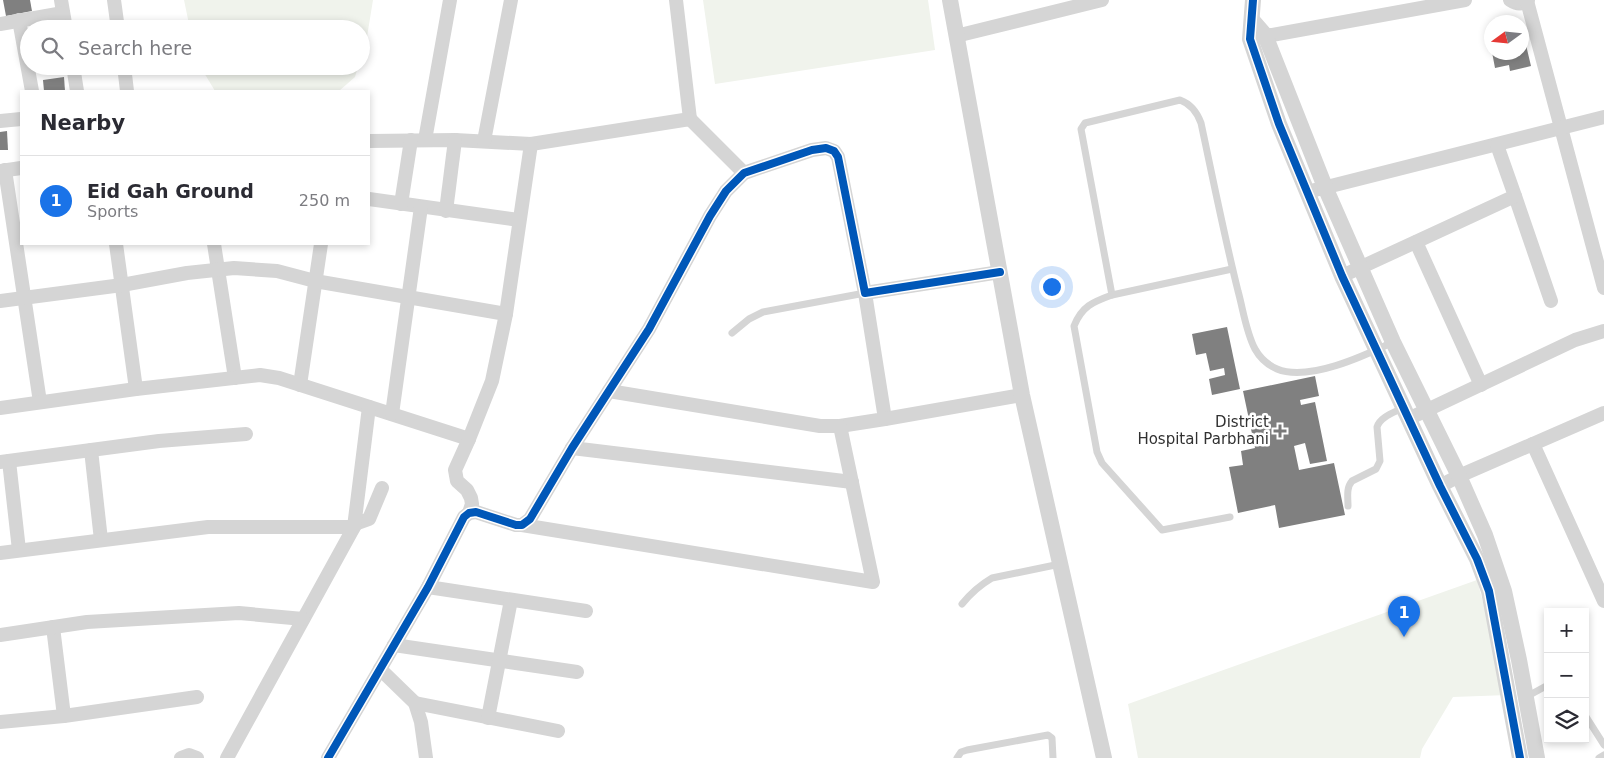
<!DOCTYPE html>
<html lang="en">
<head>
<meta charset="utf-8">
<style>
  body { margin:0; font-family:"DejaVu Sans",sans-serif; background:#f2f2f3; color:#2b2b33 }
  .controls { position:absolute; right:15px; bottom:15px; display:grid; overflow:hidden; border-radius:0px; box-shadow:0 2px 8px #0003 }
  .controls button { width:45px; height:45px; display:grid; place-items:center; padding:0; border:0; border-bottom:1px solid #e1e1e2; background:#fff; color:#2b2b33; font:25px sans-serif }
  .compass { position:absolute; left:1484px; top:15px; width:45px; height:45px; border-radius:50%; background:#fff; box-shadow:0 2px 8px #0003; rotate:255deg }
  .you { position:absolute; left:1051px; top:286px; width:18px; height:18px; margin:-12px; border:4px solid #fff; border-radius:50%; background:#1a73e8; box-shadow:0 0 0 8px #1a73e833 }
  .badge { display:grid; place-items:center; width:32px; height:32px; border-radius:50%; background:#1a73e8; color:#fff; font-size:16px; font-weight:700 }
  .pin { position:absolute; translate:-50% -41px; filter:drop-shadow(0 1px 2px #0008) }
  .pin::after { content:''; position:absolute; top:26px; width:18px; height:15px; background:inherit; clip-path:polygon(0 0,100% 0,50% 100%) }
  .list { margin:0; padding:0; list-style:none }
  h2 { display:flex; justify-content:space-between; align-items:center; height:65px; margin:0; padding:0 20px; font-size:21px }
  h2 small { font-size:16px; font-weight:400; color:#7c7c81 }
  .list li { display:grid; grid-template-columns:32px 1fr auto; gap:15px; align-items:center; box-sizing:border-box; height:90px; padding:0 20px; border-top:1px solid #e1e1e2 }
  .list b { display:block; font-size:19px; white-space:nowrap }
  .list p { margin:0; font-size:16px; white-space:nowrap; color:#7c7c81 }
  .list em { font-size:16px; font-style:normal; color:#7c7c81 }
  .icon { flex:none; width:28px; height:28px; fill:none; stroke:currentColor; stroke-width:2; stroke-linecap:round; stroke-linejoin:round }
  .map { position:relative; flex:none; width:1604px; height:758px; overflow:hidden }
  .search { position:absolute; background:#fff; box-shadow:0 2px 8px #0003; left:20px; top:20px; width:350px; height:55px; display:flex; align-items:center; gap:12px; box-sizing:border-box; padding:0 18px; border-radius:28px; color:#7c7c81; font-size:19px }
  .panel { position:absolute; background:#fff; box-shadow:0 2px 8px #0003; left:20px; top:90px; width:350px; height:155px; border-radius:0px }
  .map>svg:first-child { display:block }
  .green { fill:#f0f3ec }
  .building { fill:#808080 }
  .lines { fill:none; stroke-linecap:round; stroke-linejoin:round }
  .service { stroke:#d5d5d5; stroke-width:7 }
  .minor { stroke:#d5d5d5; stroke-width:14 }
  .tertiary { stroke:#d5d5d5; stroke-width:16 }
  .cycleway-casing { stroke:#fff; stroke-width:11 }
  .cycleway { stroke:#0057b8; stroke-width:8 }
  .poi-dot { fill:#797979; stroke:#fff; stroke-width:2 }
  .labels { text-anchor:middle; stroke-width:5; stroke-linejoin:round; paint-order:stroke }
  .poi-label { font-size:15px; fill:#313131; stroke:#fff; text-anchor:end }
</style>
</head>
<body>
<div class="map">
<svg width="1604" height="758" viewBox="0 0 1604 758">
  <rect width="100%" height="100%" fill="#fff"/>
  <g class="green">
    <path d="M184,0H373L366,43L361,57V29H190Z"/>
    <path d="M703,0H928L935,50L715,84Z"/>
    <path d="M200,66H358L355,77L339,91H215Z"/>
    <path d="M1477,580L1508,695L1453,697L1422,749L1420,758H1138L1128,704Z"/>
  </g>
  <g class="building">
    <path d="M3,0H30L32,11L6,16Z"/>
    <path d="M1526,45L1531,66L1510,71L1509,65L1495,68L1492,52H1522V46Z"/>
    <path d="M64,77L65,91H44L43,80Z"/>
    <path d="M7,131L8,150H0V132Z"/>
    <path d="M1227,327L1240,389L1212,395L1209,379L1225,375L1224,368L1210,371L1206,353L1196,355L1192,334Z"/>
    <path d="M1315,376L1319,396L1300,400L1301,405L1315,402L1327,461L1310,464L1305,443L1294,446L1299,470L1334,463L1345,515L1279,528L1275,505L1238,513L1229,467L1243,465L1241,451L1255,448L1243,391Z"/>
  </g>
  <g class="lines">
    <g class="service">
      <path d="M1112,295L1081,129L1085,123L1180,100C1191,104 1197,112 1201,123C1213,179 1224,235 1238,291C1243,309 1246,332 1255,349C1260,358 1268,365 1277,369C1308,382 1364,356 1393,342"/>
      <path d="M732,333L749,319L763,312L865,293"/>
      <path d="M1348,506C1348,497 1346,488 1352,481L1376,469L1380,461L1377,427C1380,417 1393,413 1403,408"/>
      <path d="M1230,517L1162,530L1102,463L1097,452L1074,326C1082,306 1093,302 1112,295L1232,269"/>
      <path d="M962,604C971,593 980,585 992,578L1060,564"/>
      <path d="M1526,697L1548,685"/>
      <path d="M1585,715L1604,745"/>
      <path d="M957,758L961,752L967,750L1048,735L1052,738L1053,758"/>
      <path d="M1599,758L1604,755"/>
    </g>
    <g class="minor">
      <path d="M61,0L66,29"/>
      <path d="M114,0L118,29"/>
      <path d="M676,0L690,119"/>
      <path d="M1510,0C1516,4 1522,5 1528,0"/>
      <path d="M1527,1L1604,288"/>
      <path d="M19,20L32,91"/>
      <path d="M0,24L63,13"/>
      <path d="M956,36L1102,0"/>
      <path d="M1255,38L1465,0"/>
      <path d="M73,66L77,91"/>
      <path d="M124,66L127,91"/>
      <path d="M0,121L21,119"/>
      <path d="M425,140L450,0"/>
      <path d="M369,141L455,140L531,144L690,119L744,173"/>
      <path d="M484,141L511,0"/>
      <path d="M5,170L40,402"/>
      <path d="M0,171L21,168"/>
      <path d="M1307,192L1604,117"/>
      <path d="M1515,196L1551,301"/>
      <path d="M369,199L519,220"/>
      <path d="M401,204L411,140"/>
      <path d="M446,211L455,140"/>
      <path d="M1416,242L1481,385"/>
      <path d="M116,244L136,389"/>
      <path d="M214,244L235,378"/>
      <path d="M1342,276L1515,196L1497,145"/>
      <path d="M0,301L122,285L187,273L234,268L277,271L315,281L506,314"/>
      <path d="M300,385L321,244"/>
      <path d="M609,391L820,426H840L885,419L865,293"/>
      <path d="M0,408L136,389L260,375L279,378L469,439"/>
      <path d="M392,414L421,207"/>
      <path d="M885,419L1022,395"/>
      <path d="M1408,419L1575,340L1604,331"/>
      <path d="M1533,444L1604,601"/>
      <path d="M572,448L852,482"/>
      <path d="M91,450L101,540"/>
      <path d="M9,461L19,550"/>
      <path d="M0,462L159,441L246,434"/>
      <path d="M1440,486L1459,476L1604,413"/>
      <path d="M469,513L472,504L471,498L467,490L457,481L455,470L469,439L492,381L506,314L531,144"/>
      <path d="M355,524L369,519L382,488"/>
      <path d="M522,525L873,582L840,426"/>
      <path d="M354,527L369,407"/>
      <path d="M0,553L208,527H354L227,758"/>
      <path d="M428,587L586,611"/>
      <path d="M53,627L64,716"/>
      <path d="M0,635L87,622L239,613L303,619"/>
      <path d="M394,645L577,672"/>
      <path d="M380,669L415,703L421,722L426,758"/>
      <path d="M415,703L558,731"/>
      <path d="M488,718L511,600"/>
      <path d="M0,722L64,716L197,697"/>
      <path d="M181,758L189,755L197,758"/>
      <path d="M328,758L428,587L464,517L469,513L476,512L516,525H522L530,519L572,448L649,329L710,216L726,191L744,173L812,150L826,148L834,151L838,157L865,293L1000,272"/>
    </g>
    <g class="tertiary">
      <path d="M950,0L1022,395L1104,758"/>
      <path d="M1253,0L1250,39L1279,124L1342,276L1440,486L1477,559L1489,591L1520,758"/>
      <path d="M1252,20L1265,35L1325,187L1393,342L1459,476L1485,535L1504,591L1519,660L1537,758"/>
    </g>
    <defs>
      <g id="cycleway">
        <path d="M1253,0L1250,39L1279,124L1342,276L1440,486L1477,559L1489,591L1520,758"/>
        <path d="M328,758L428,587L464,517L469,513L476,512L516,525H522L530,519L572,448L649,329L710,216L726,191L744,173L812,150L826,148L834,151L838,157L865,293L1000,272"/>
      </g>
    </defs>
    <use href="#cycleway" class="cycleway-casing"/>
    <use href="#cycleway" class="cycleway"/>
  </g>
  <path class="poi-dot" d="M1277.5 423.5h5v5h5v5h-5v5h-5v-5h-5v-5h5z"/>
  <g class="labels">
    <g class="poi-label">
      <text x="1269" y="427">District<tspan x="1269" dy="17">Hospital Parbhani</tspan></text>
    </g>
  </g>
</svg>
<div class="controls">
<button>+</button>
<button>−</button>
<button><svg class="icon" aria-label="layers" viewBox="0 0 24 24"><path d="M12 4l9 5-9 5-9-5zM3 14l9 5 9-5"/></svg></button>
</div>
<svg class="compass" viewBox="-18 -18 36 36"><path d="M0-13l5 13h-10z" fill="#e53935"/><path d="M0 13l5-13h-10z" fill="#7c7c81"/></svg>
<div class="you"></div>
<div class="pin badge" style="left:1404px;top:637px">1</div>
<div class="search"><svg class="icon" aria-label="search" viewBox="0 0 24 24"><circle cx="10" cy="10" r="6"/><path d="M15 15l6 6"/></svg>Search here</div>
<section class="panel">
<h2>Nearby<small></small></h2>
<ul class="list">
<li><span class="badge">1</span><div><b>Eid Gah Ground</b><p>Sports</p></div><em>250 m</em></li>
</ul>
</section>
</div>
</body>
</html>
